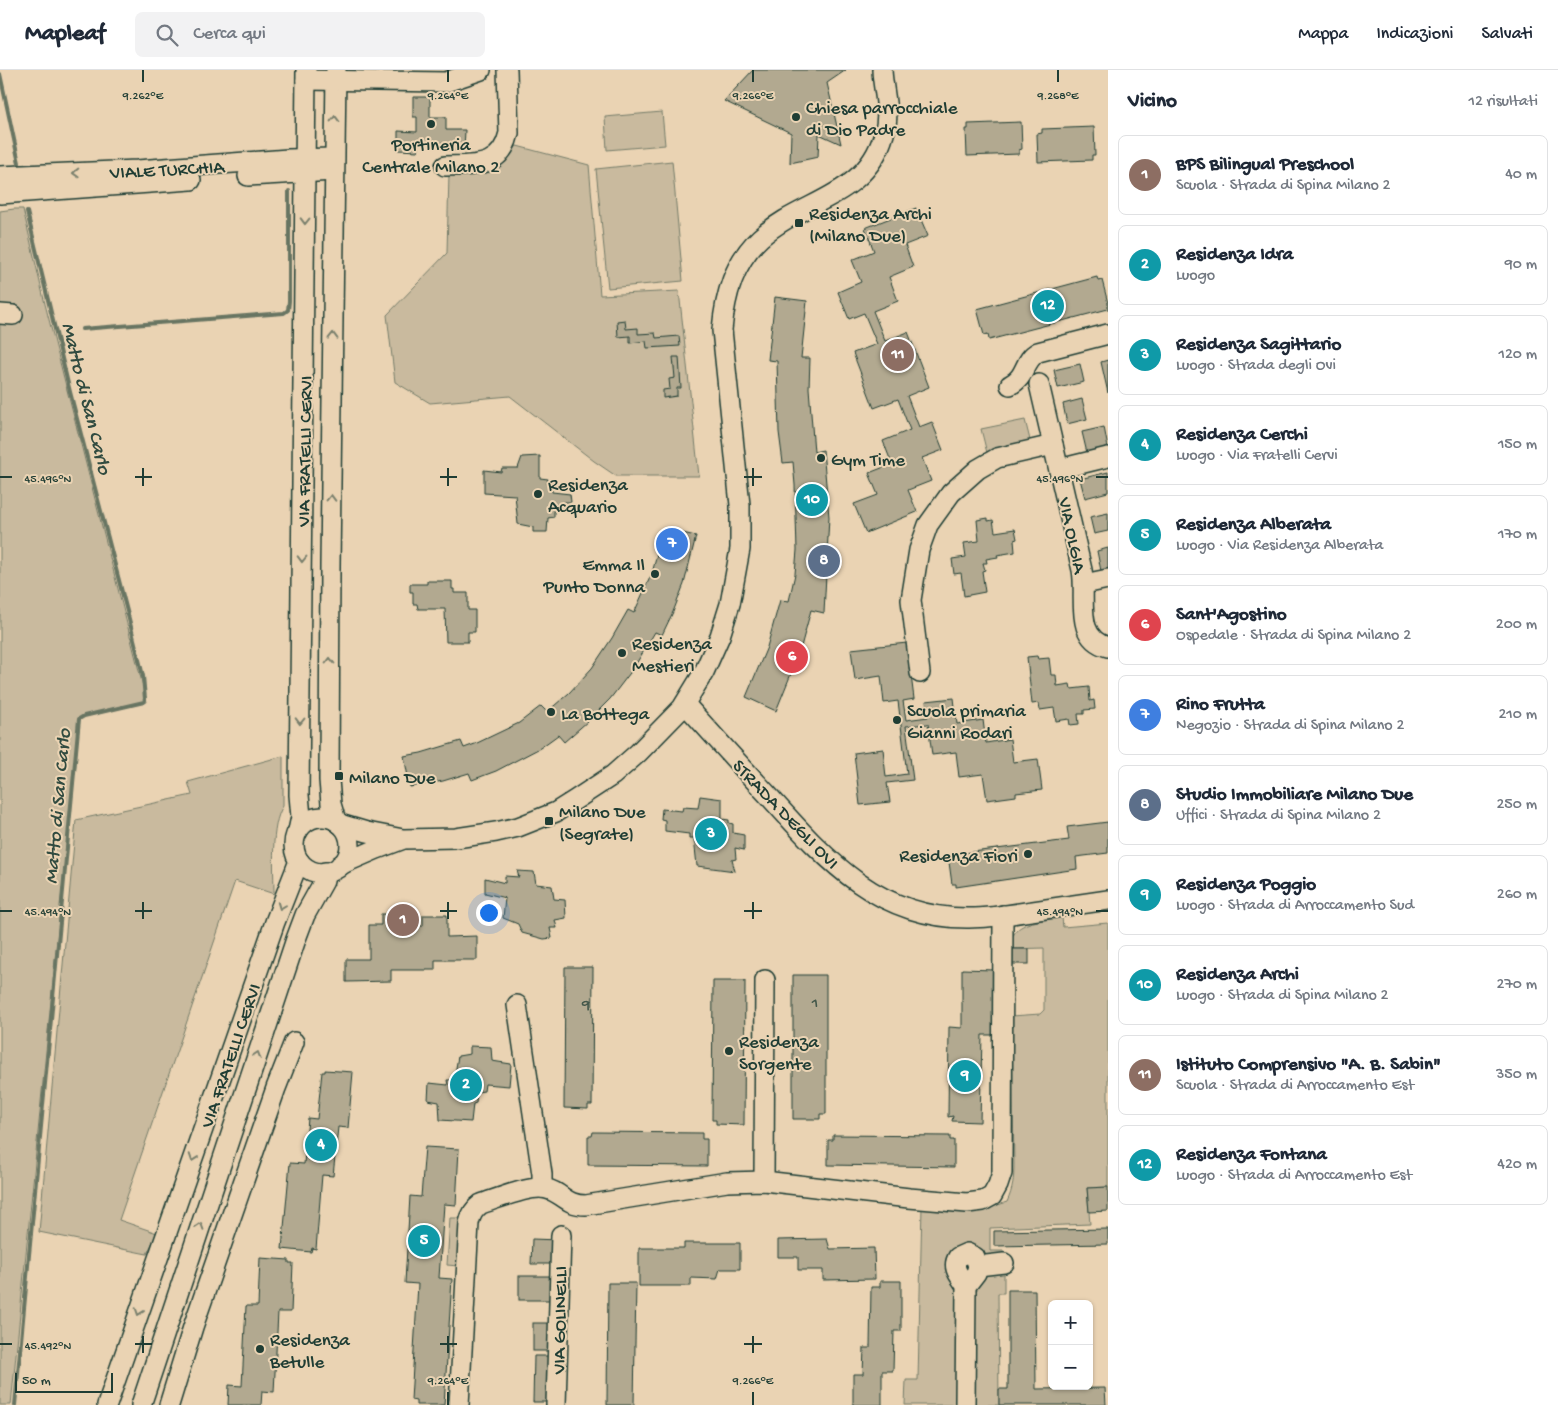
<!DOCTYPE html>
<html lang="it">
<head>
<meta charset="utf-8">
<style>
  body { margin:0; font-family:"Gochi Hand",sans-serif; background:#f2f2f3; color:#1f2937 }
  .controls { position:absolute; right:15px; bottom:15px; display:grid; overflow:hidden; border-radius:8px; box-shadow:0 1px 4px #0004 }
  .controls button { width:45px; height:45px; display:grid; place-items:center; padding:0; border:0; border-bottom:1px solid #e0e1e3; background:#fff; color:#1f2937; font:25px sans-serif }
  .scale { position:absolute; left:15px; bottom:12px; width:98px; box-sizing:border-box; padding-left:5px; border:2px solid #1f3d34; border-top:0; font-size:14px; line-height:18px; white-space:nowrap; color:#1f3d34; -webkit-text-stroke:4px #ead3b3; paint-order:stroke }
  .you { position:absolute; left:488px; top:842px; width:18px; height:18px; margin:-12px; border:4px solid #fff; border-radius:50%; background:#1a73e8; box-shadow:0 0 0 8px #1a73e833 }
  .badge { display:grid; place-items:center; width:32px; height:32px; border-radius:50%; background:#1f3d34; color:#fff; font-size:16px; font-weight:700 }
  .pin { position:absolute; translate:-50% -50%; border:2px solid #fff; box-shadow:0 1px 5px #0006 }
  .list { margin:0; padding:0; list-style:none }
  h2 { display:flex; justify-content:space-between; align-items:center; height:65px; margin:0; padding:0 20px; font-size:21px }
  h2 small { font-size:16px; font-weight:400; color:#747a83 }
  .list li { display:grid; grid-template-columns:32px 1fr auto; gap:15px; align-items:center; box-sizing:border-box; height:80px; margin:0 10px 10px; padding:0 10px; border:1px solid #e0e1e3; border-radius:8px }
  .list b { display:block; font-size:19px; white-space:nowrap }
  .list p { margin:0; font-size:16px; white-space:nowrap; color:#747a83 }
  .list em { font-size:16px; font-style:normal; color:#747a83 }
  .icon { flex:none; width:28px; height:28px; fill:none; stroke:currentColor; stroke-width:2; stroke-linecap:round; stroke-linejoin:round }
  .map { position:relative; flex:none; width:1108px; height:1335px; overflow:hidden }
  header { display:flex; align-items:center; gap:30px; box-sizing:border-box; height:70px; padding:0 25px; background:#fff; border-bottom:1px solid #e0e1e3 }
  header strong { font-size:24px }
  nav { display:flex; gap:28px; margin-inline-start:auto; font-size:18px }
  .search { width:350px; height:45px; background:#f2f2f3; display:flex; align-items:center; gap:12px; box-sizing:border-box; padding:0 18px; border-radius:8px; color:#747a83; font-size:19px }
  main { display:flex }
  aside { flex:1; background:#fff }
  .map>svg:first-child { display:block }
  .green { fill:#c9ba9e; stroke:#747c69 }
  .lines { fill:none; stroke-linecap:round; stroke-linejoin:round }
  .stream { stroke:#687462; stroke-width:4 }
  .building { fill:#b2a990; stroke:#1f3d34 }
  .minor-casing { stroke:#1f3d34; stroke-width:22 }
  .minor { stroke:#ead3b3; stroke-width:19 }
  .oneway { stroke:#7a806d }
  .ticks { fill:none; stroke:#1f3d34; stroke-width:2 }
  .poi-dot { fill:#1f3d34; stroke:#ead3b3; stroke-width:2 }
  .labels { text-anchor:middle; stroke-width:4; stroke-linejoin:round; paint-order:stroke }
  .number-label { font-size:16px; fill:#44584b }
  .poi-label { font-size:19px; fill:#1f3d34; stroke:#ead3b3; text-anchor:start }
  .street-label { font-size:19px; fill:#1f3d34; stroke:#ead3b3 }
  .water-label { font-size:20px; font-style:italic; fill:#314b40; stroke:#ead3b3 }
  .ticks-label { font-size:12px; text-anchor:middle; fill:#1f3d34; stroke:#ead3b3; stroke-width:4; stroke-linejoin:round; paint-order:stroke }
</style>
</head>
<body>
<header>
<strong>Mapleaf</strong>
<div class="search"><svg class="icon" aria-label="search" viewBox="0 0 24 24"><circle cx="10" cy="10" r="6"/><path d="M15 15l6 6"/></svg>Cerca qui</div>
<nav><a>Mappa</a><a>Indicazioni</a><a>Salvati</a></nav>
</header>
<main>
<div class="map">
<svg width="1108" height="1335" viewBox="0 0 1108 1335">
  <rect width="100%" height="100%" fill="#ead3b3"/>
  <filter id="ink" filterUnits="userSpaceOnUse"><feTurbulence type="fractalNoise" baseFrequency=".02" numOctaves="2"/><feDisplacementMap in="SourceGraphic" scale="10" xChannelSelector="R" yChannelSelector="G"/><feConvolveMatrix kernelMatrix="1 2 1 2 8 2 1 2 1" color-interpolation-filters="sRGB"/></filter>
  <g filter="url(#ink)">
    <g class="green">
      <path d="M662,42L665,75L607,80L605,47Z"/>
      <path d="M517,76L589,95L600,225L679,221L699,406H616L594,391L510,326L430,333L395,312L387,245L447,183L449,104L494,102Z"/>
      <path d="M672,91L683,211L608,218L596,99Z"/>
      <path d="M14,139H23L45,234L147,632L79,648L11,1335H0V141Z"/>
      <path d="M1025,350L1031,374L987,383L981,359Z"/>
      <path d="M283,686V736C270,756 274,800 274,824L235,811L119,1150L157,1163L147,1184L39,1162L76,750L192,725L188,712Z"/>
      <path d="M1062,848L1063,857L1108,853V1117L1087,1118L1090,1154L990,1158V1181H1004V1223H998L999,1335H905L906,1310H918L922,1136H995L1007,1132C1013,1119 1014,1109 1014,1095L1012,946L1040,944L1044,940V878L1010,879C1011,874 1012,868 1014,864C1022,850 1048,850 1062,848Z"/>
      <path d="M450,1148H460L458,1196L447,1195Z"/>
    </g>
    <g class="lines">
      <g class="stream">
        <path d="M0,4L19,93"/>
        <path d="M82,259L284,243L288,240L289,231V121"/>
        <path d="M15,1335L79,649L84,646L144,632L145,629L143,606L129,549L70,322L27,142"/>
      </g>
    </g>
    <g class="building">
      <path d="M753,0H846L827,13L841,74L819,64L818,87L790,93L791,63L724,31Z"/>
      <path d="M413,27H430V47H446V60H465L464,81L445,80V73H418V81L398,80V61L417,62V47H413Z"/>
      <path d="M1021,52L1022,79L1019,80V84L967,86L966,59H968V54Z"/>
      <path d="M1094,57L1095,85H1092V90L1038,92L1037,64L1042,63V59Z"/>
      <path d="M916,138L928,166L905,175L913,197L889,207L898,231L873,241L885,271L908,262L929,317L907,326L919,357L932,352L943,380L922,388L931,411L908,420L917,442L866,463L854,434L878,425L869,403L892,394L883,371L910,360L898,329L874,338L853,283L877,274L864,243L849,249L838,222L861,212L852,190L874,181L865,158Z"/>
      <path d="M1097,207L1098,211L1102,210L1108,233V239L989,270L988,264L984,265L977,239Z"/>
      <path d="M775,227L807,231L801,288H810L809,318L814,382L823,380L829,447L824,543L811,540L799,584L776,641L746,627L767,577L780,530L789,531L795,504L797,480L795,415L793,392L783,393L779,362L777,291L768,290Z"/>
      <path d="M625,250L626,259L638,258V264L655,263L656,268L679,266L680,276L647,278L646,271L630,273V266L618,267L617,251Z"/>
      <path d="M673,287H679L681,318H677V326L663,328V320L670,319L669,309L675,308Z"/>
      <path d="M1108,290V323L1101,292Z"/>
      <path d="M1080,294L1084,312L1058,318L1054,300Z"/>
      <path d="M1082,329L1087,349L1067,354L1063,334Z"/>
      <path d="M1104,357L1108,378L1087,383L1082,362Z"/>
      <path d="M540,386V408L548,409L547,414H552V422L570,424L571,432H564V439H554V447L548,448L547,462H533V457L518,454L515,425L484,423V400L501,402L502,398H518L522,387Z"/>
      <path d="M1108,402V422L1085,428L1080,409Z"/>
      <path d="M1108,443V461L1094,464L1090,447Z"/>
      <path d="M988,448V451L993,450L995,462L1015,459L1017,469L1014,470L1015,482L997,485L998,487L986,489L987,493H983L985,500L982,501L985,522L964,526L961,503L954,504L952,489L966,487L964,473L979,471L977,450Z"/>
      <path d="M664,459L696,466L684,514L673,542L662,565L655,562L633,599L610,629L588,651L564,672L558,665L540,678L496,701L472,710L469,703L443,711L410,717L404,686L421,683L461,671L464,678L475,674L519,653L541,636L547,642L569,623L592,598L612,568L628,540L634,543L652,503Z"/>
      <path d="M1108,478V499L1101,501L1097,481Z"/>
      <path d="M427,511H452V519H454V523H468V540H475V562H468V572H446L445,539H418L417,534H413V522H410V514H427Z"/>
      <path d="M907,573L914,629L903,631L906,650L928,647L926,631L954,628L957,654L983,650L986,673L1010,669L1013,692L1038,689L1042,720L1016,723V726L987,730L983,704L959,707L956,682L932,685L928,654L906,656L913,710L887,713L890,732L860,735L854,683L883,679L886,707L907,704L898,631L884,633L881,606L855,610L851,579Z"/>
      <path d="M1037,586L1038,589L1049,588L1051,605H1056L1057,616L1070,614L1071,619L1089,617L1090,631L1094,630L1095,639L1084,640V644H1078L1079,654L1070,655L1069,649L1056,651L1054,638L1040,640L1039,633L1032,634L1027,587Z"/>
      <path d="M700,726L722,729V749L729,750V753L733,754V763L744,765V780L735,778L736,789L732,790L735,801L697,796L694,768H689V764L665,761V750L661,749L662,739L682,741L683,737L698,738Z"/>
      <path d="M1108,752V783L1076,787L1077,799L956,817V814H952L948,785L1069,770L1067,757Z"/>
      <path d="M517,801L534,802L536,814L552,816L554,829L565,830L566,848L555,850L557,858H550L552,868L544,869L522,863L518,854L503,848L505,828L485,823V808L505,813V806L519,807Z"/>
      <path d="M381,844H402V856H423V845H447V867L477,866V890H435V900H391V911L346,912V889H369V855H381Z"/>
      <rect x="1005" y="879" width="24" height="15"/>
      <path d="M565,897H593L592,1035H588V1039L564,1038Z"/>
      <path d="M962,899L994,900L993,965H982L980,1052L952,1051L953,1046L948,1047L949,957L962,958Z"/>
      <path d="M793,905H826V1044H820V1049H793Z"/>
      <path d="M713,911H745L744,1055L716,1054V1050H712Z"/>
      <path d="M470,976L491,977L492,991L511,994L509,1016L485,1014L484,1021L477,1022L476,1033L473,1034L471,1052L440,1050L439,1032L428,1030L429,1013L448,1015L447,1010H454L458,986L470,984Z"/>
      <path d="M325,1000L353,1002L348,1058L338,1057L333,1106L322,1105L316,1179L312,1178L311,1182L282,1179L290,1093L304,1094L308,1048L317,1049L322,1002H325Z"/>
      <path d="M593,1062L702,1063V1069H707V1096L588,1095V1066H592Z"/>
      <path d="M833,1065L950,1066V1070H954V1097L828,1095V1070H833Z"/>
      <path d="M425,1077L459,1079L456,1135L444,1134L439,1208L452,1209L444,1335H416V1331L411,1330L418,1214L405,1213L410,1126L421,1127Z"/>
      <path d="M1108,1117V1141L1089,1142L1087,1118Z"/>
      <path d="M1108,1159V1174L994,1176V1161Z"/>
      <path d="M532,1169L558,1170V1194H531Z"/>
      <path d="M827,1169L830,1179L874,1178L875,1209L823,1210V1200H798V1187H778V1170Z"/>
      <path d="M684,1173H740V1199H720L717,1209L691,1208V1216H639V1178H684Z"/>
      <path d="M260,1188L289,1190V1193H293L291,1242H278L274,1322L262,1321L261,1335H228L229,1315L242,1316L246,1236H258Z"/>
      <rect x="519" y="1206" width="37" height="24"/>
      <path d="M880,1211H901V1261H894L893,1301H882V1335H853V1304H863L864,1278H870L871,1217H880Z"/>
      <path d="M608,1213H636L634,1335H607Z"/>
      <path d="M1008,1220H1035L1036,1319L1105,1318L1106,1335H999V1319H1008Z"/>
      <rect x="533" y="1253" width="21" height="28"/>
      <path d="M534,1286H553V1332H533Z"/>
    </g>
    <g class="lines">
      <defs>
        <g id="minor">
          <path d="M336,0L330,496L329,710L331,734L336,751"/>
          <path d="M306,10L446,12L481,0"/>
          <path d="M445,96C474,95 501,99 509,63L507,0"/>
          <path d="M0,106L137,100L288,89L334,88"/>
          <path d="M248,106L334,101"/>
          <path d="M0,124L191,110"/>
          <path d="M0,244L13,245"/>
          <path d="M1039,314L1082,500C1087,527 1073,568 1108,577"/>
          <path d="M1010,315C1027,307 1023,290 1038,282L1108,264"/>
          <path d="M1059,399L1108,387"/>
          <path d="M1084,514L1108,509"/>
          <path d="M920,603L911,530L919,480L928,455L951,423L978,399L997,388L1053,375"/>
          <path d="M685,634C712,664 739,694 767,724C824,787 876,849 969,848C988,848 1007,845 1025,842C1053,838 1081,834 1108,830"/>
          <circle cx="322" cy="775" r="28"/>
          <path d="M340,754L367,762L403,769L456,768L496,762L518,757L556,742L575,730L613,705L638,683L682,638L704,602L720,566L730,534L740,479V435L722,260C725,225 734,192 760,168C803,129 866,128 884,64C891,42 883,22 882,0"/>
          <path d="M298,761L301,747L299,725L306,0"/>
          <path d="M340,795L377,779L401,770"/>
          <path d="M517,935L542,1104V1118"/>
          <path d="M764,1111L765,910"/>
          <path d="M978,1196L1004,1193"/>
          <path d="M107,1335L275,852L299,791"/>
          <path d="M141,1335L296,869L305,845L324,811L325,802"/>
          <path d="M169,1335L193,1257L276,1018L294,972"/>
          <path d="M459,1335L469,1153C471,1144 474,1139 481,1134C497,1129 532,1114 547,1119C563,1123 565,1135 586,1135L727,1112L764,1111L909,1128L967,1133L983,1131L992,1126L998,1115L1002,1103L1003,845"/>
          <path d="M556,1335L561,1165"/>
          <path d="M965,1335L966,1216C960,1206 951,1198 958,1187L967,1183L975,1187L978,1196L976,1203L966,1216"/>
        </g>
      </defs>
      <use href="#minor" class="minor-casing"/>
      <use href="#minor" class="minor"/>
    </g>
    <defs><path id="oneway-chevron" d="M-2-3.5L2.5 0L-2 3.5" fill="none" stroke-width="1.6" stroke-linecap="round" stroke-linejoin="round" transform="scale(1.25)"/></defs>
    <g class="oneway">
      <use href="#oneway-chevron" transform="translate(335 49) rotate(-89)"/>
      <use href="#oneway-chevron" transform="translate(76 103) rotate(178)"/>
      <use href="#oneway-chevron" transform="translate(305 151) rotate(91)"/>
      <use href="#oneway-chevron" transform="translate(333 266) rotate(-89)"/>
      <use href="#oneway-chevron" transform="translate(331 428) rotate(-89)"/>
      <use href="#oneway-chevron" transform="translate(302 489) rotate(91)"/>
      <use href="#oneway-chevron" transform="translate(330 591) rotate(-90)"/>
      <use href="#oneway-chevron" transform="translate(300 651) rotate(91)"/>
      <use href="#oneway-chevron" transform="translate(281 836) rotate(111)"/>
      <use href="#oneway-chevron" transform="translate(257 985) rotate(-72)"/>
      <use href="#oneway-chevron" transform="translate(193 1088) rotate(109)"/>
      <use href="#oneway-chevron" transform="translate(200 1156) rotate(-72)"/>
      <use href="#oneway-chevron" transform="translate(139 1242) rotate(109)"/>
    </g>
  </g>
  <path class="ticks" d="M143,0V12M448,0V12M753,0V12M1058,0V12M143,398V416M448,398V416M753,398V416M0,407H12M135,407H152M440,407H457M744,407H762M1096,407H1108M143,832V849M448,832V849M753,832V849M0,841H12M135,841H152M440,841H457M744,841H762M1096,841H1108M143,1266V1283M448,1266V1283M753,1266V1283M0,1274H12M135,1274H152M440,1274H457M744,1274H762M448,1322V1335M753,1322V1335"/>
  <g class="poi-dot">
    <circle cx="796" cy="47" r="5"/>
    <circle cx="431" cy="54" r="5"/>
    <rect x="794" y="148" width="10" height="10" rx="2.5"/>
    <circle cx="821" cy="388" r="5"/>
    <circle cx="538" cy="424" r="5"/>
    <circle cx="655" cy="504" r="5"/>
    <circle cx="622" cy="583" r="5"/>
    <circle cx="551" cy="642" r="5"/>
    <circle cx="897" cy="650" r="5"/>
    <rect x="334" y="701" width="10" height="10" rx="2.5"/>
    <rect x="544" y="746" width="10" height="10" rx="2.5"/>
    <circle cx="1028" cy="784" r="5"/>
    <circle cx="729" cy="981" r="5"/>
    <circle cx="260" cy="1279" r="5"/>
  </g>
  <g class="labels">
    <g class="number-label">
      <text x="815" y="937">1</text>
      <text x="586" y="939">9</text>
    </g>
    <g class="poi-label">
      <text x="806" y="43">Chiesa parrocchiale<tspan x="806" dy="22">di Dio Padre</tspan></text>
      <text x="431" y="80" text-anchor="middle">Portineria<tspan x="431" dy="22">Centrale Milano 2</tspan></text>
      <text x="809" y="149">Residenza Archi<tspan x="809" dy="22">(Milano Due)</tspan></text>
      <text x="831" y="395">Gym Time</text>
      <text x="548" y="420">Residenza<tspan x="548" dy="22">Acquario</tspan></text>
      <text x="645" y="500" text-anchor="end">Emma Il<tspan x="645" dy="22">Punto Donna</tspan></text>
      <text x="632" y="579">Residenza<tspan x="632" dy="22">Mestieri</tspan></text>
      <text x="907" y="646">Scuola primaria<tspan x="907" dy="22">Gianni Rodari</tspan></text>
      <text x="561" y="649">La Bottega</text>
      <text x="349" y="713">Milano Due</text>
      <text x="559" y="747">Milano Due<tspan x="559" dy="22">(Segrate)</tspan></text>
      <text x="1018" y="791" text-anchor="end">Residenza Fiori</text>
      <text x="739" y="977">Residenza<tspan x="739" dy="22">Sorgente</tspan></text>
      <text x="270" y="1275">Residenza<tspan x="270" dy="22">Betulle</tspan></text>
    </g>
    <g class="street-label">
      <text transform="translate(167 98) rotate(-3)" y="7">VIALE TURCHIA</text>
      <text transform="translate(303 381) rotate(-89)" y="7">VIA FRATELLI CERVI</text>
      <text transform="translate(1074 465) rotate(78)" y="7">VIA OLGIA</text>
      <text transform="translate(787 743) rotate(46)" y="7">STRADA DEGLI OVI</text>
      <text transform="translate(229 985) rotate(-71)" y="7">VIA FRATELLI CERVI</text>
      <text transform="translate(558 1250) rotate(-89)" y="7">VIA GOLINELLI</text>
    </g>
    <g class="water-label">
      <text transform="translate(88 328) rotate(76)" y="7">Matto di San Carlo</text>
      <text transform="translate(56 736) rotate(-85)" y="7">Matto di San Carlo</text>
    </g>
  </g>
  <g class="ticks-label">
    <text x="143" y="29">9.262°E</text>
    <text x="448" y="29">9.264°E</text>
    <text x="753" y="29">9.266°E</text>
    <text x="1058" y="29">9.268°E</text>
    <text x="48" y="412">45.496°N</text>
    <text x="1060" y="412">45.496°N</text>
    <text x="48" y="845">45.494°N</text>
    <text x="1060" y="845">45.494°N</text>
    <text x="48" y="1279">45.492°N</text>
    <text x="448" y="1314">9.264°E</text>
    <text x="753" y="1314">9.266°E</text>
  </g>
</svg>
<div class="controls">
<button>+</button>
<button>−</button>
</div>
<div class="scale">50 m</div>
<div class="you"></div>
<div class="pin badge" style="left:403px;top:850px;background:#8d6e63">1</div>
<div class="pin badge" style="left:466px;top:1015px;background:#0f9aa8">2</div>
<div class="pin badge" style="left:711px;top:764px;background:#0f9aa8">3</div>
<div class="pin badge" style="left:321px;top:1075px;background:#0f9aa8">4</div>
<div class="pin badge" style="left:424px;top:1171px;background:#0f9aa8">5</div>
<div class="pin badge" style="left:792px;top:587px;background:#e0444e">6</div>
<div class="pin badge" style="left:672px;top:474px;background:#3f7fe0">7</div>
<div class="pin badge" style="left:824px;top:491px;background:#5c6f8a">8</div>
<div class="pin badge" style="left:965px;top:1006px;background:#0f9aa8">9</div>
<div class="pin badge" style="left:812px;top:430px;background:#0f9aa8">10</div>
<div class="pin badge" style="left:898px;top:285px;background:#8d6e63">11</div>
<div class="pin badge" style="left:1048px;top:236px;background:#0f9aa8">12</div>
</div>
<aside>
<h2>Vicino<small>12 risultati</small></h2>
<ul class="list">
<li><span class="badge" style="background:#8d6e63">1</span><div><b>BPS Bilingual Preschool</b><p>Scuola · Strada di Spina Milano 2</p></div><em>40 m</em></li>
<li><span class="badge" style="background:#0f9aa8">2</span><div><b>Residenza Idra</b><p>Luogo</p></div><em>90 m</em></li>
<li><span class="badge" style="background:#0f9aa8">3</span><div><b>Residenza Sagittario</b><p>Luogo · Strada degli Ovi</p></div><em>120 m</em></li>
<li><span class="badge" style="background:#0f9aa8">4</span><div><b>Residenza Cerchi</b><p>Luogo · Via Fratelli Cervi</p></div><em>150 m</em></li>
<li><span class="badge" style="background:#0f9aa8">5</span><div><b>Residenza Alberata</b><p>Luogo · Via Residenza Alberata</p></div><em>170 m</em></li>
<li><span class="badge" style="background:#e0444e">6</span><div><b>Sant'Agostino</b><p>Ospedale · Strada di Spina Milano 2</p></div><em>200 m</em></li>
<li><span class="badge" style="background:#3f7fe0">7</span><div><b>Rino Frutta</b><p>Negozio · Strada di Spina Milano 2</p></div><em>210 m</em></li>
<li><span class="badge" style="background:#5c6f8a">8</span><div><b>Studio Immobiliare Milano Due</b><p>Uffici · Strada di Spina Milano 2</p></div><em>250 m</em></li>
<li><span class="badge" style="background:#0f9aa8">9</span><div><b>Residenza Poggio</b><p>Luogo · Strada di Arroccamento Sud</p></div><em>260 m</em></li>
<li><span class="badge" style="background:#0f9aa8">10</span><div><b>Residenza Archi</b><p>Luogo · Strada di Spina Milano 2</p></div><em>270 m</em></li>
<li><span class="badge" style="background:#8d6e63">11</span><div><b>Istituto Comprensivo &quot;A. B. Sabin&quot;</b><p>Scuola · Strada di Arroccamento Est</p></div><em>350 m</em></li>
<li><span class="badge" style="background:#0f9aa8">12</span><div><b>Residenza Fontana</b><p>Luogo · Strada di Arroccamento Est</p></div><em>420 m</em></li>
</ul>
</aside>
</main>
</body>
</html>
